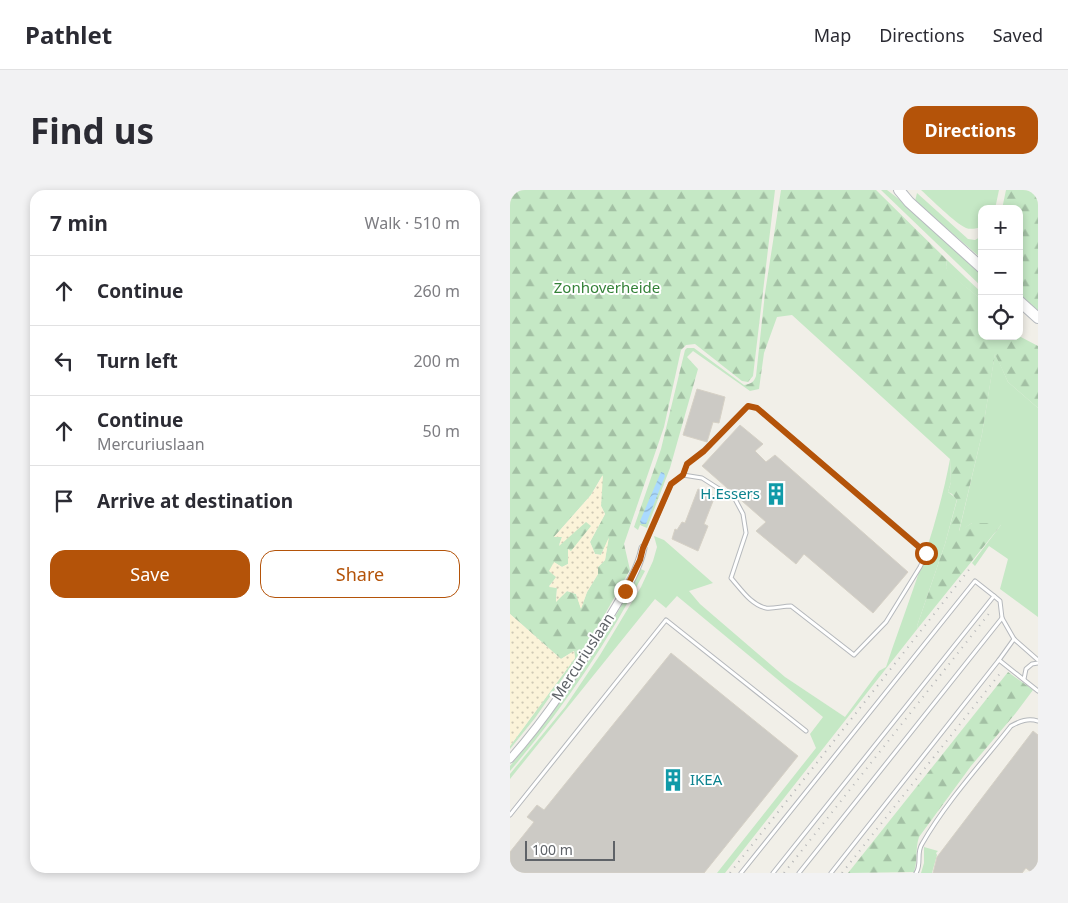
<!DOCTYPE html>
<html lang="en">
<head>
<meta charset="utf-8">
<style>
  body { margin:0; font-family:"Noto Sans",sans-serif; background:#f2f2f3; color:#2b2b33 }
  .controls { position:absolute; right:15px; top:15px; display:grid; overflow:hidden; border-radius:10px; box-shadow:0 2px 8px #0003 }
  .controls button { width:45px; height:45px; display:grid; place-items:center; padding:0; border:0; border-bottom:1px solid #e1e1e2; background:#fff; color:#2b2b33; font:25px sans-serif }
  .scale { position:absolute; left:15px; bottom:12px; width:90px; box-sizing:border-box; padding-left:5px; border:2px solid #5f6368; border-top:0; font-size:14px; line-height:18px; white-space:nowrap; color:#5f6368; -webkit-text-stroke:4px #fff; paint-order:stroke }
  .stop { position:absolute; width:15px; height:15px; margin:-11px; border:4px solid #b45309; border-radius:50%; background:#fff }
  .stop.end { background:#b45309; border-color:#fff; box-shadow:0 1px 5px #0008 }
  .list { margin:0; padding:0; list-style:none }
  h2 { display:flex; justify-content:space-between; align-items:center; height:65px; margin:0; padding:0 20px; font-size:21px }
  h2 small { font-size:16px; font-weight:400; color:#7c7c81 }
  .list li { display:grid; grid-template-columns:32px 1fr auto; gap:15px; align-items:center; box-sizing:border-box; height:70px; padding:0 20px; border-top:1px solid #e1e1e2 }
  .list b { display:block; font-size:19px; white-space:nowrap }
  .list p { margin:0; font-size:16px; white-space:nowrap; color:#7c7c81 }
  .list em { font-size:16px; font-style:normal; color:#7c7c81 }
  .actions { display:flex; gap:10px; padding:15px 20px }
  .actions a { flex:1; padding:11px 0; border:1px solid #b45309; border-radius:15px; text-align:center; font-size:18px; color:#b45309 }
  .actions .main { background:#b45309; color:#fff }
  .icon { flex:none; width:28px; height:28px; fill:none; stroke:currentColor; stroke-width:2; stroke-linecap:round; stroke-linejoin:round }
  .map { position:relative; flex:none; width:528px; height:683px; overflow:hidden; border-radius:15px }
  header { display:flex; align-items:center; gap:30px; box-sizing:border-box; height:70px; padding:0 25px; background:#fff; border-bottom:1px solid #e1e1e2 }
  header strong { font-size:24px }
  nav { display:flex; gap:28px; margin-inline-start:auto; font-size:18px }
  .intro { display:flex; align-items:center; justify-content:space-between; box-sizing:border-box; height:120px; padding:0 30px }
  h1 { margin:0; font-size:35px }
  .button { padding:12px 22px; border-radius:15px; background:#b45309; color:#fff; font-size:18px; font-weight:700 }
  main { display:flex; gap:30px; padding:0 30px }
  aside { flex:1; background:#fff; border-radius:15px; box-shadow:0 2px 8px #0003 }
  .map>svg:first-child { display:block }
  .grass { fill:#c5e8c5 }
  .forest { fill:url(#forest-firs); fill-rule:evenodd }
  .sand { fill:url(#sand-dots) }
  .water { fill:url(#water-waves) }
  .building { fill:#cccac5; stroke:#d6d1c6 }
  .lines { fill:none; stroke-linecap:round; stroke-linejoin:round }
  .service-casing { stroke:#b5b8bc; stroke-width:5 }
  .minor-casing { stroke:#b5b8bc; stroke-width:9 }
  .secondary-casing { stroke:#b6babf; stroke-width:12 }
  .service { stroke:#fff; stroke-width:3 }
  .minor { stroke:#fff; stroke-width:7 }
  .secondary { stroke:#fff; stroke-width:10 }
  .rail { stroke:#b6b7b8; stroke-width:2; stroke-dasharray:1 6; stroke-linecap:butt }
  .route { stroke:#b45309; stroke-width:6 }
  .labels { text-anchor:middle; stroke-width:4; stroke-linejoin:round; paint-order:stroke }
  .park-label { font-size:15px; fill:#348238; stroke:#fff }
  .culture-label { font-size:15px; fill:#0d838f; stroke:#fff; text-anchor:end }
  .street-label { font-size:15px; fill:#5f6368; stroke:#fff }
</style>
</head>
<body>
<header>
<strong>Pathlet</strong>
<nav><a>Map</a><a>Directions</a><a>Saved</a></nav>
</header>
<div class="intro"><h1>Find us</h1><a class="button">Directions</a></div>
<main>
<aside>
<h2>7 min<small>Walk · 510 m</small></h2>
<ul class="list">
<li><svg class="icon" aria-label="ahead" viewBox="0 0 24 24"><path d="M12 20V5M6 11l6-6 6 6"/></svg><div><b>Continue</b></div><em>260 m</em></li>
<li><svg class="icon" aria-label="left" viewBox="0 0 24 24"><path d="M17 20v-9H6M10 6l-5 5 5 5"/></svg><div><b>Turn left</b></div><em>200 m</em></li>
<li><svg class="icon" aria-label="ahead" viewBox="0 0 24 24"><path d="M12 20V5M6 11l6-6 6 6"/></svg><div><b>Continue</b><p>Mercuriuslaan</p></div><em>50 m</em></li>
<li><svg class="icon" aria-label="arrive" viewBox="0 0 24 24"><path d="M6 21V4h12l-3 4 3 4H6"/></svg><div><b>Arrive at destination</b></div></li>
</ul>
<div class="actions"><a class="main">Save</a><a>Share</a></div>
</aside>
<div class="map">
<svg width="528" height="683" viewBox="0 0 528 683">
  <defs>
    <pattern id="forest-firs" width="22" height="20" patternUnits="userSpaceOnUse" patternTransform="scale(1.25)"><rect width="22" height="20" fill="#c5e8c5"/><path d="M5 1l3.5 6h-7zM16 11l3.5 6h-7z" fill="#a3c0a4"/></pattern>
    <pattern id="sand-dots" width="8" height="8" patternUnits="userSpaceOnUse" patternTransform="scale(1.25)"><rect width="8" height="8" fill="#fbf3d9"/><path d="M2 2h.1M6 6h.1" fill="none" stroke="#cec8b4" stroke-width="1.8" stroke-linecap="round"/></pattern>
    <pattern id="water-waves" width="16" height="10" patternUnits="userSpaceOnUse" patternTransform="scale(1.25)"><rect width="16" height="10" fill="#aadaff"/><path d="M0 5q4-4 8 0t8 0" fill="none" stroke="#8eb4d2"/></pattern>
  </defs>
  <rect width="100%" height="100%" fill="#f1efe8"/>
  <g class="grass">
    <path d="M371,0H377L394,13L472,85V97Z"/>
    <path d="M411,0H489L485,19H472V37C467,38 461,40 456,38C445,33 421,9 411,0Z"/>
    <path d="M437,70L472,103V110L438,83L436,77Z"/>
    <path d="M485,163L498,192L528,218V427L490,399L498,369L479,356L465,376L462,373L491,335L462,333L449,342L472,244Z"/>
    <path d="M440,269L441,292L438,302L447,309L435,354L407,436L408,438L215,683H207L306,558L300,544L313,527L167,406L156,418L145,409L0,589V584L55,517L90,465L131,397L143,371L147,357L144,346L154,350L203,393L179,401L190,414L275,487L335,527L369,481L376,477C399,409 427,340 440,269Z"/>
    <path d="M131,379L135,381C97,453 53,519 0,581V576C52,515 95,450 131,379Z"/>
    <path d="M64,461L71,462L25,528L0,559V556L65,468Z"/>
    <path d="M414,657L428,661L426,663L427,665L422,683H411L414,673Z"/>
  </g>
  <g class="forest">
    <path d="M0,0H265L243,186L238,192L232,191L185,154L176,155L171,160L154,237L114,354L120,380L87,438L71,462L64,461L51,469L0,424ZM92,286L91,316L95,324L80,352L85,364L91,365L98,350L95,370L88,377V384L77,402L71,418L66,404L57,401L46,411L47,398L39,396L47,387L45,373L52,377L58,374V360L61,362L82,336L76,331L49,355L52,347H44L81,305Z"/>
    <path d="M271,0H366L437,70L436,77L439,83L472,110V146H509L528,156V218L498,192L485,164L472,244L449,341L462,333H478L482,330L491,335L408,438L407,436L435,354L447,310L442,304L438,302L441,292L440,269L282,125L267,127L254,163L249,199L240,201L183,161L177,167L188,179L160,278L137,338L130,335L128,340L124,337L151,259L175,160L177,158H184L234,195C241,194 244,192 246,186L255,103Z"/>
    <path d="M496,0H528V122L509,104V19H492Z"/>
    <path d="M407,3L458,49L465,50L472,46V69L405,11Z"/>
    <path d="M498,482L523,500L505,524L461,576L409,647C405,659 408,670 404,682L338,683Z"/>
  </g>
  <g class="sand">
    <path d="M93,285L91,316L95,324L80,352L85,364L91,365L99,347L95,370L88,377V384L77,402L71,419L66,404L57,401L46,412L47,398L39,397L46,387L39,381L44,372L52,377L58,374V359L61,361L81,336L76,332L49,356L52,347H44L81,305Z"/>
    <path d="M0,424L51,469L64,461L65,468L0,556Z"/>
  </g>
  <path class="water" d="M151,282L154,283L155,286L136,334H131L130,331Z"/>
  <g class="building">
    <path d="M187,199L215,207L209,233L203,232L197,252L173,245Z"/>
    <path d="M230,235L253,254L245,261L256,272L265,265L398,382L363,423L294,364L286,374L246,341L256,332L192,276Z"/>
    <path d="M188,299L205,306L194,334L198,336L188,361L162,349L165,339L167,340L172,332L175,333Z"/>
    <path d="M161,463L288,566L194,683H0V662L24,632L17,627L27,615L34,620Z"/>
    <path d="M523,541L528,545V683H522L516,678L512,683H423L427,667Z"/>
  </g>
  <g class="lines">
    <defs>
      <g id="service">
        <path d="M134,357L161,294L173,285L192,288L225,309L233,324L236,343L221,388C231,399 241,415 256,418C263,419 273,416 281,416L344,465L376,432L410,377L417,363L247,218L238,216L193,261L177,274L173,285"/>
        <path d="M484,406L490,411L492,428"/>
        <path d="M489,470L504,449"/>
        <path d="M514,489L516,479L522,474L528,473"/>
        <path d="M0,625L156,430L296,541"/>
        <path d="M231,683L465,391L484,406L263,683"/>
        <path d="M289,683L492,428L504,449L528,470"/>
        <path d="M321,683L489,470L528,501"/>
        <path d="M406,683C412,674 406,663 412,654C436,612 471,574 501,536C510,531 518,528 528,531"/>
      </g>
      <path id="minor" d="M0,569C39,525 71,476 100,426C113,404 128,382 133,358"/>
      <g id="secondary">
        <path d="M389,0L399,12L472,78"/>
        <path d="M509,111L528,128"/>
      </g>
    </defs>
    <use href="#service" class="service-casing"/>
    <use href="#minor" class="minor-casing"/>
    <use href="#secondary" class="secondary-casing"/>
    <use href="#service" class="service"/>
    <use href="#minor" class="minor"/>
    <use href="#secondary" class="secondary"/>
    <g class="rail">
      <path d="M220,683L461,377"/>
      <path d="M274,683L481,421"/>
      <path d="M332,683L492,481"/>
    </g>
  </g>
  <g class="lines">
    <path class="route" d="M115,401L130,370L133,358L161,294L173,285L177,274L194,261L238,216L247,218L416,363"/>
  </g>
  <defs>
    <symbol id="building-bare" viewBox="-9 -9 18 18"><path d="M-4-6H4V6H1V3H-1V6H-4ZM-2.5-4.3h1.7v1.8h-1.7ZM.8-4.3h1.7v1.8H.8ZM-2.5-1h1.7V.8h-1.7ZM.8-1h1.7V.8H.8Z" fill="#0f9aa8" stroke="#fff" stroke-width="2.5" paint-order="stroke"/></symbol>
  </defs>
  <g fill-rule="evenodd">
    <use href="#building-bare" x="250" y="288" width="32" height="32"/>
    <use href="#building-bare" x="147" y="574" width="32" height="32"/>
  </g>
  <g class="labels">
    <g class="park-label">
      <text x="97" y="103">Zonhoverheide</text>
    </g>
    <g class="culture-label">
      <text x="250" y="309">H.Essers</text>
      <text x="180" y="595" text-anchor="start">IKEA</text>
    </g>
    <g class="street-label">
      <text transform="translate(73 467) rotate(-57)" y="5">Mercuriuslaan</text>
    </g>
  </g>
</svg>
<div class="controls">
<button>+</button>
<button>−</button>
<button><svg class="icon" aria-label="locate" viewBox="0 0 24 24"><circle cx="12" cy="12" r="6"/><path d="M12 2v4M12 18v4M2 12h4M18 12h4"/></svg></button>
</div>
<div class="scale">100 m</div>
<div class="stop" style="left:416px;top:363px"></div>
<div class="stop end" style="left:115px;top:401px"></div>
</div>
</main>
</body>
</html>
